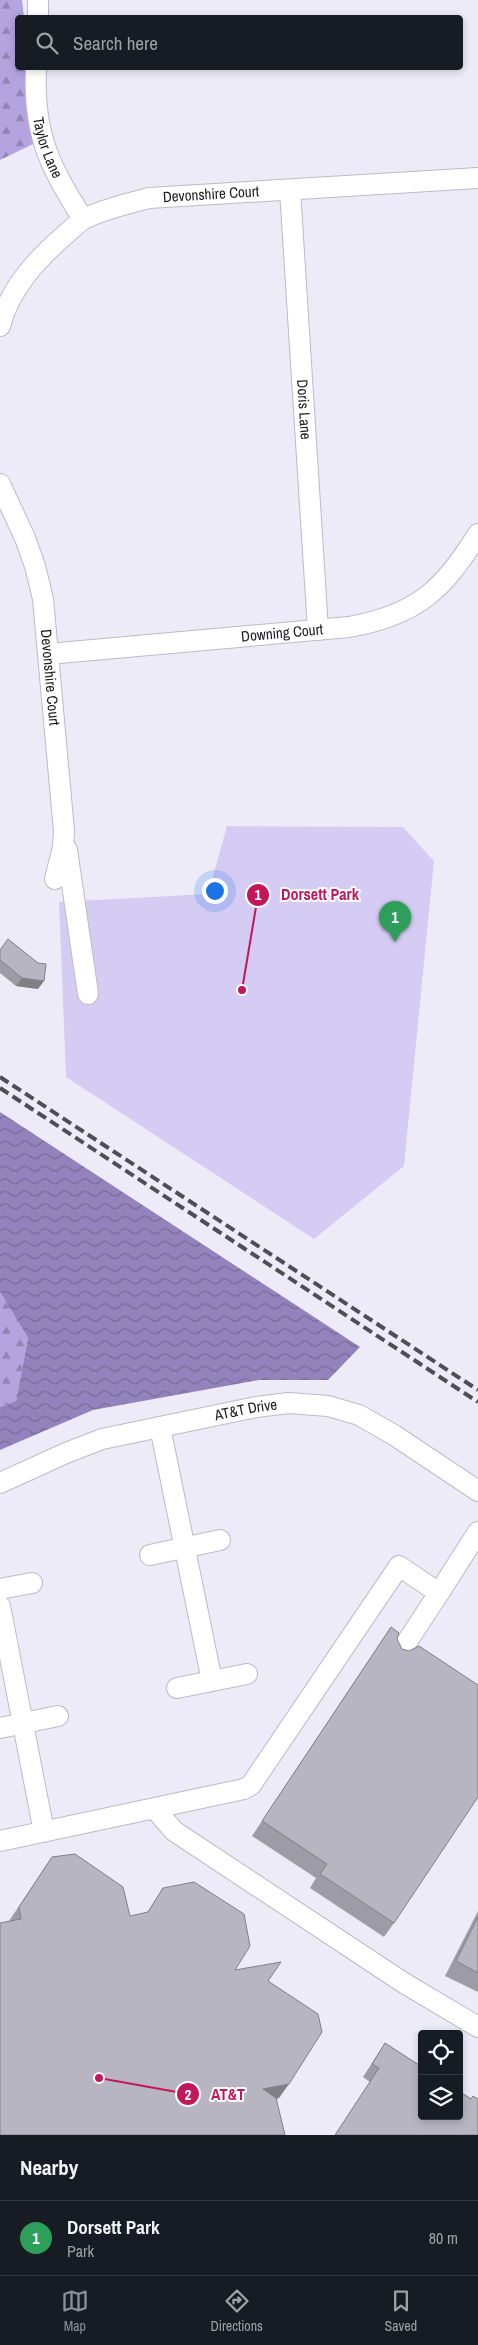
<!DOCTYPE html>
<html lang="en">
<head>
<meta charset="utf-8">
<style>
  body { margin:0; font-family:"Archivo Narrow",sans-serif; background:#242831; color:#f1f3f6 }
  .controls { position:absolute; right:15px; bottom:15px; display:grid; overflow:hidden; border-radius:5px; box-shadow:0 2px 8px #0003 }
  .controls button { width:45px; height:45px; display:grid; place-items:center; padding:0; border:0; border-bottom:1px solid #363941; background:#171b24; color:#f1f3f6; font:25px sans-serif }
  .you { position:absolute; left:214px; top:890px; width:18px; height:18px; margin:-12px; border:4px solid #fff; border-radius:50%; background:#1a73e8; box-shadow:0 0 0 8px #1a73e833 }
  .badge { display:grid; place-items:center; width:32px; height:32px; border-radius:50%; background:#8c9099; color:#fff; font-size:16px; font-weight:700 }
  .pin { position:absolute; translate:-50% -41px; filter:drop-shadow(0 1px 2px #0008) }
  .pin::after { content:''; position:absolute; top:26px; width:18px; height:15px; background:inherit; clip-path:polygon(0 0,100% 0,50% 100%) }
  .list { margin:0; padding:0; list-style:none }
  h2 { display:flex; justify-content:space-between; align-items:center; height:65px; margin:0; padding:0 20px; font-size:21px }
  h2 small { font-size:16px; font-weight:400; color:#9ea1a6 }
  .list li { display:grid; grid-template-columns:32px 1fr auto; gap:15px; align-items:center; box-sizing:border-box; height:75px; padding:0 20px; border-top:1px solid #363941 }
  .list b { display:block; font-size:19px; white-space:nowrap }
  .list p { margin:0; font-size:16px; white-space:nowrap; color:#9ea1a6 }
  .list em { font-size:16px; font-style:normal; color:#9ea1a6 }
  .icon { flex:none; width:28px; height:28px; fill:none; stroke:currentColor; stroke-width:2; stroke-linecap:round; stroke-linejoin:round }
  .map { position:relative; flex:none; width:478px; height:2135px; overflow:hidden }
  .search { position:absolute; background:#171b24; box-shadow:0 2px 8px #0003; left:15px; right:15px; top:15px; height:55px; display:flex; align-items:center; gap:12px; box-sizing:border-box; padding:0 18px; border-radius:5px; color:#9ea1a6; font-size:19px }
  .sheet { height:140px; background:#171b24 }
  nav { display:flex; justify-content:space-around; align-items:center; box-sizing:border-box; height:70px; border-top:1px solid #363941; background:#171b24; font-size:14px; color:#9ea1a6 }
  nav a { display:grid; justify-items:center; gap:2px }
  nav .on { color:#8c9099 }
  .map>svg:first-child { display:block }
  .green { fill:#d5ccf3 }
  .forest { fill:url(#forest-firs) }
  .water { fill:url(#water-waves) }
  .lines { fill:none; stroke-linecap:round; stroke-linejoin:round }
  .minor-casing { stroke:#bdbac7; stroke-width:22 }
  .minor { stroke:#fff; stroke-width:20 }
  .rail { stroke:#4f4e55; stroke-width:4; stroke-dasharray:10 5; stroke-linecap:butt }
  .wall { fill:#9d9ca6 }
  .shaded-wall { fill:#807f87 }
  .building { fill:#b7b5c1; stroke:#807f87 }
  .labels { text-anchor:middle; stroke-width:4; stroke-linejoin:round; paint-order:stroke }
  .street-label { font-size:15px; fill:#1d1c21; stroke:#fff }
  .leader { fill:none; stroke:#c2185b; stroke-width:2 }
  .callout-dot { fill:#c2185b; stroke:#fff; stroke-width:2 }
  .mark-label { font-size:15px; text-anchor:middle; font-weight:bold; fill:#fff }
  .callout-label { font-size:16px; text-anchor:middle; font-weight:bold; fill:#c2185b; stroke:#fff; stroke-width:4; stroke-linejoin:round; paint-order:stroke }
</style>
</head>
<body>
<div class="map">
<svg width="478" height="2135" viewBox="0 0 478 2135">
  <defs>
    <pattern id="forest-firs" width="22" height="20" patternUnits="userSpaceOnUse" patternTransform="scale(1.25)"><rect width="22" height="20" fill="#b3a4e0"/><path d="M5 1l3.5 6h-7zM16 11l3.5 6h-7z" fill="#9185b5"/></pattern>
    <pattern id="water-waves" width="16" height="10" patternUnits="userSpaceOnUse" patternTransform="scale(1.25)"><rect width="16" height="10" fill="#9383bd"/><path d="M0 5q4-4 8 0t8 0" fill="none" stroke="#776a99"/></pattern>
  </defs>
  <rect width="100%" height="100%" fill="#eeebf9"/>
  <path class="green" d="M227,826L403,827L434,861L404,1166L314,1239L66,1077L59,902L208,894Z"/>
  <g class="forest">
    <path d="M0,0H22L24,17L18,18V68H28L33,144L0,160Z"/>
    <path d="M0,1292L28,1338L16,1401L0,1407Z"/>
  </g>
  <path class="water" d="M0,1112L360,1347L328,1380H259L93,1410L0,1450V1407L16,1401L28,1338L0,1292Z"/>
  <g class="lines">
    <defs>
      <g id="minor">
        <path d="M38,18V0"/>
        <path id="s1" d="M36,68C33,134 49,165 83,219"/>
        <path id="s2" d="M290,190L318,630"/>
        <path id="s3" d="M0,326C10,288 37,259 66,234C71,230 77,223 84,219C101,210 130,203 149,198L478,178"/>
        <path id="s4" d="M0,484L25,538L35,566L43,599L64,831L63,847L55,879"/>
        <path id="s5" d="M48,654L349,627C417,615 443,590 478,534"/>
        <path d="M67,850L88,994"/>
        <path d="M160,1427L212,1681"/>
        <path id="s6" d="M0,1483L66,1453L102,1439L256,1407L289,1403L328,1406L359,1415L394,1435L478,1491"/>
        <path d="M150,1555L220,1540"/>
        <path d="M0,1589L32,1583"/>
        <path d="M0,1606L44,1832"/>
        <path d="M399,1654L439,1593"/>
        <path d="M177,1688L247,1674"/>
        <path d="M0,1728L58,1716"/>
        <path d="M155,1809L174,1831L404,1983L478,2027"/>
        <path d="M0,1841L244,1789L251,1785L399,1566L439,1593L478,1532"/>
      </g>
    </defs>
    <use href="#minor" class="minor-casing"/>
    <use href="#minor" class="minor"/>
    <g class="rail">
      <path d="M0,1077L478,1390"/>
      <path d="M0,1088L478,1402"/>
    </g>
  </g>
  <g class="wall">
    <path d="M0,950L38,989L16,986L0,973Z"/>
    <path d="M391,1627L397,1639L394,1923L384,1937L310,1888L316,1878L252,1836Z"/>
    <path d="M52,1857L130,1916L147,1913L163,1888L235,1970L268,1981L279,2098L276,2099L9,1921Z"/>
    <path d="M478,1911V1992L445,1976Z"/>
    <path d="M385,2043L471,2099L473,2096L478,2135H335L370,2082L363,2077Z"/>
  </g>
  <g class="shaded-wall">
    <path d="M22,978L44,981L38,989L16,986Z"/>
    <path d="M289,2084L279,2098L252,2104L263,2089Z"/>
  </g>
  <g class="building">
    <path d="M8,939L38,963L46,964L44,981L22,978L0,960V950Z"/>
    <path d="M391,1627L399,1633L397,1639L402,1649L409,1651L419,1646L478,1685V1797L394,1923L320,1874L327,1864L262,1821Z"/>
    <path d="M75,1854L123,1887L130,1916L148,1912L163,1888L194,1882L244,1914L250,1946L235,1970L281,1962L268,1981L318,2014L322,2032L289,2084L263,2089L276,2098L285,2135H0V1923L21,1919L19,1907L52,1857Z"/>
    <path d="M478,1917V1973L456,1961Z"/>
    <path d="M385,2043L422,2067V2116H459V2091L471,2099L473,2096L478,2099V2135H335L379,2068L372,2064Z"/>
  </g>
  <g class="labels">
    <g class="street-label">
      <text dy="5" stroke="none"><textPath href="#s1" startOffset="81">Taylor Lane</textPath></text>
      <text dy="5" stroke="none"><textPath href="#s3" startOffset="269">Devonshire Court</textPath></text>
      <text dy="5" stroke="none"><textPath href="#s2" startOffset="220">Doris Lane</textPath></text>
      <text dy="5" stroke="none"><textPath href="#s5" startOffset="235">Downing Court</textPath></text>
      <text dy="5" stroke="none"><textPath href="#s4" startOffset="202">Devonshire Court</textPath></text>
      <text dy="5" stroke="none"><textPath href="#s6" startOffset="258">AT&amp;T Drive</textPath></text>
    </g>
  </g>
  <path class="leader" d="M242 990L258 895M99 2078L188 2094"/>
  <g class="callout-dot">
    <circle cx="242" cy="990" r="5"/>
    <circle cx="99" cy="2078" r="5"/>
    <circle cx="258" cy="895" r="12"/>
    <circle cx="188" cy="2094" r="12"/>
  </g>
  <g class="mark-label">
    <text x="258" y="900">1</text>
    <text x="188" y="2100">2</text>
  </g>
  <g class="callout-label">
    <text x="320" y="900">Dorsett Park</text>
    <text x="228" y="2100">AT&amp;T</text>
  </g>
</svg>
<div class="controls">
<button><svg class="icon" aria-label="locate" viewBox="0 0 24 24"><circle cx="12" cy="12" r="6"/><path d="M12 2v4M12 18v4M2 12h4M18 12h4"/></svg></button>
<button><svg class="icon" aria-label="layers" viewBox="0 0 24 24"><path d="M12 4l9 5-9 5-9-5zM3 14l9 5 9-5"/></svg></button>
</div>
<div class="you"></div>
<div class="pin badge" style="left:395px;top:942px;background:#2e9e5b">1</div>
<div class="search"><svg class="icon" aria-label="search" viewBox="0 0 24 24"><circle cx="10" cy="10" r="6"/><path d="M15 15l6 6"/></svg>Search here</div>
</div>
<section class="sheet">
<h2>Nearby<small></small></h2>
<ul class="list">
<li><span class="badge" style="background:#2e9e5b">1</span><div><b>Dorsett Park</b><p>Park</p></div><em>80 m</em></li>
</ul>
</section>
<nav>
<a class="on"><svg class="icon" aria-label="map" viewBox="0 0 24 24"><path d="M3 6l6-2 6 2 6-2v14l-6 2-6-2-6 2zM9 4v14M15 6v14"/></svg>Map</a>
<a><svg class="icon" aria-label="directions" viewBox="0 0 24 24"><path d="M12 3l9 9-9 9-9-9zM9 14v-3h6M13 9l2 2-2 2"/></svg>Directions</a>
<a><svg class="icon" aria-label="saved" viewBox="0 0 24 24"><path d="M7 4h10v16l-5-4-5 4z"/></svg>Saved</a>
</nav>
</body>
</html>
